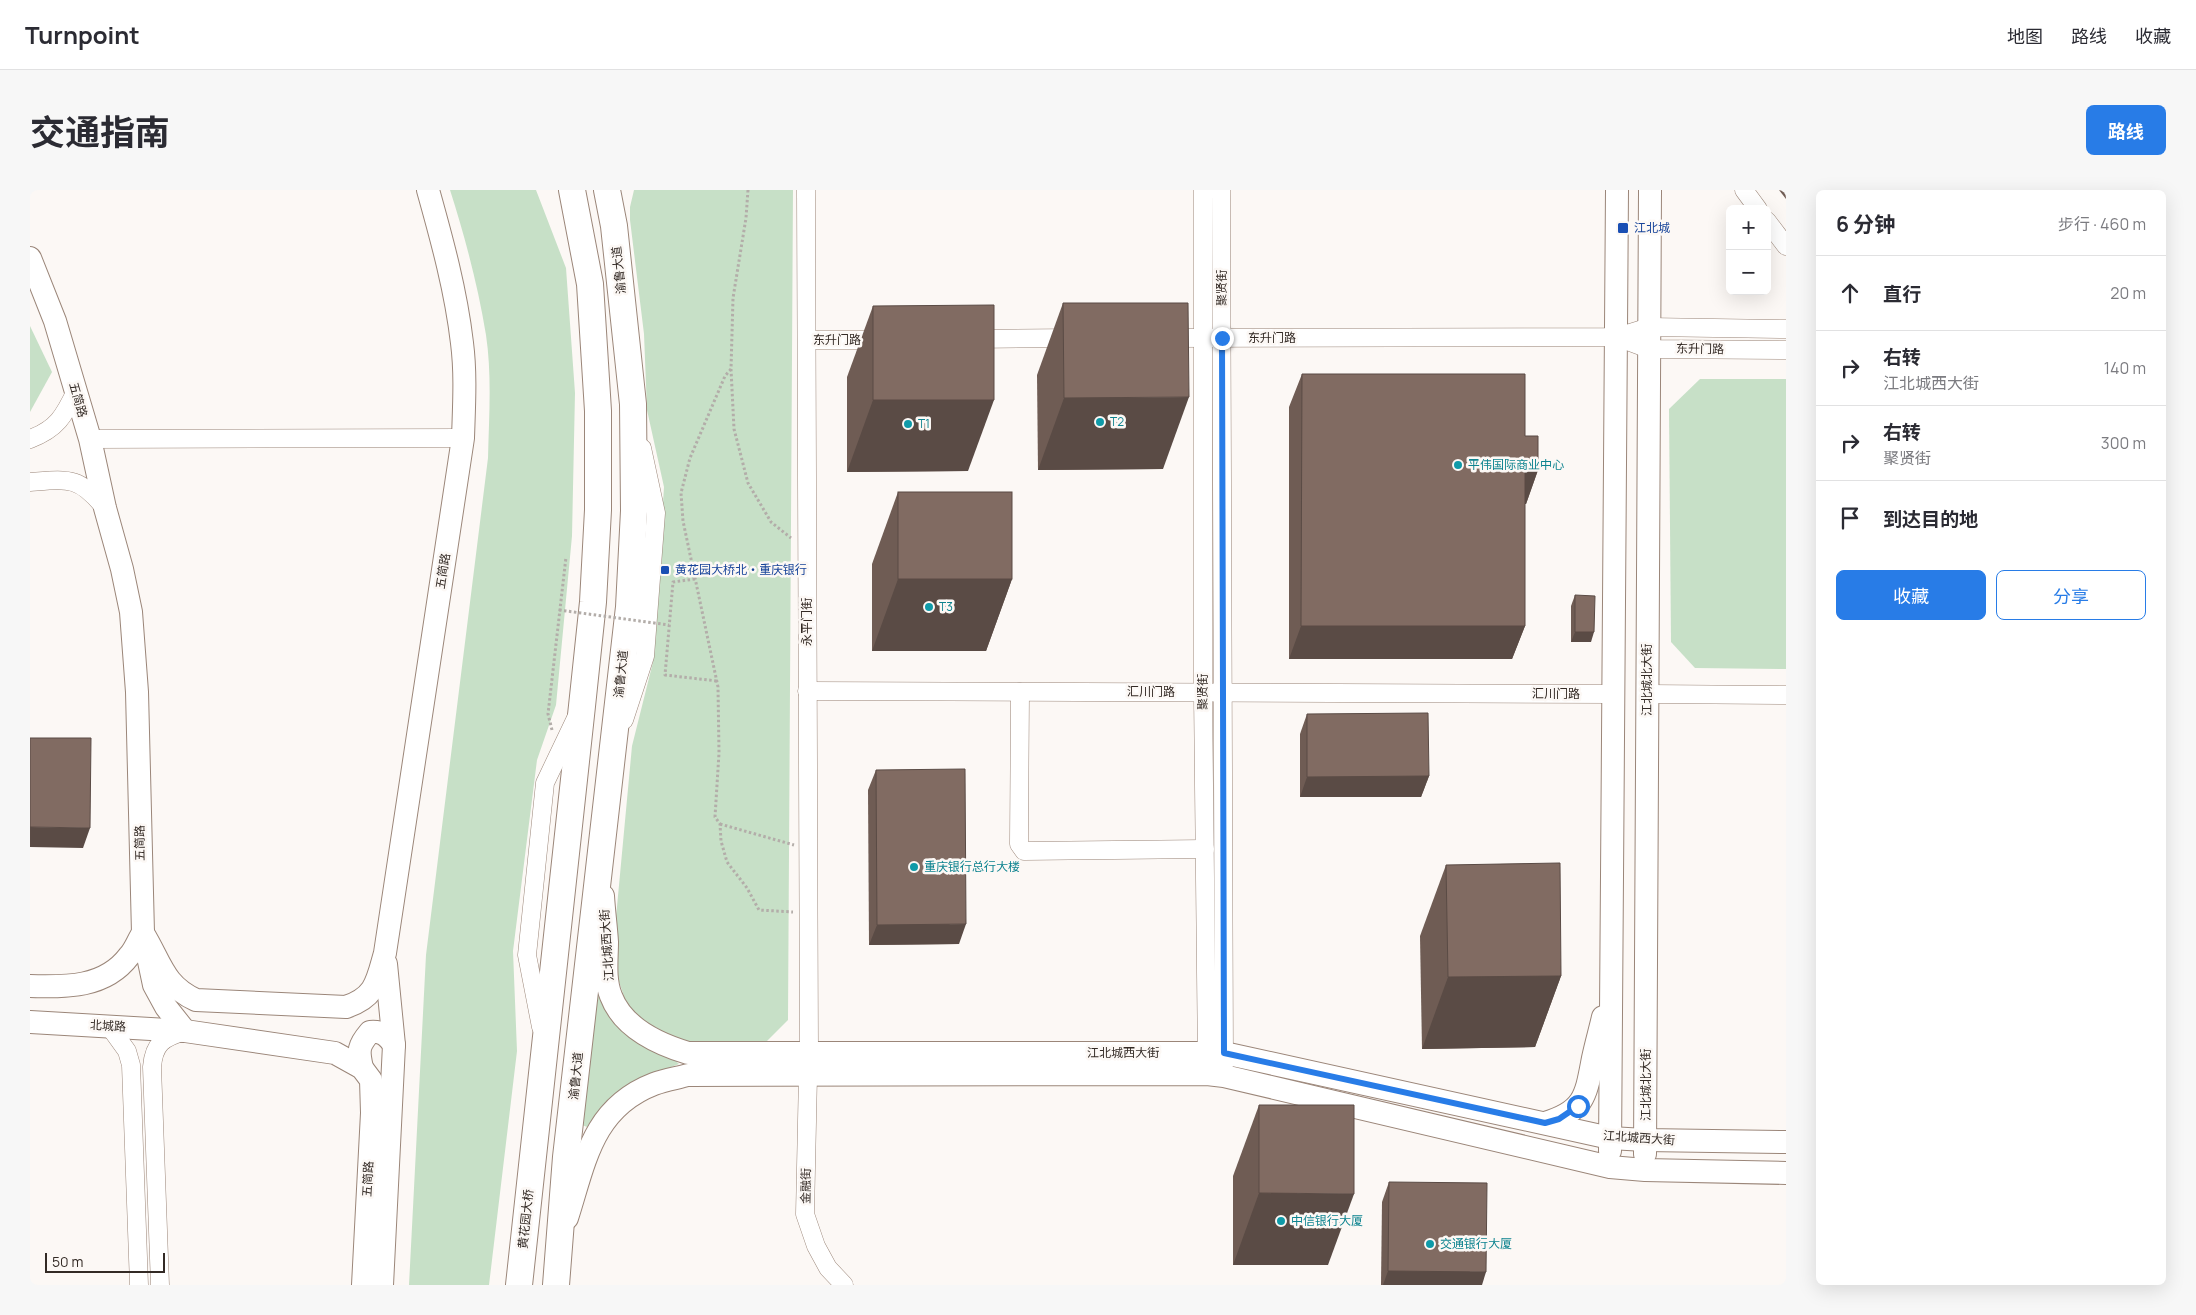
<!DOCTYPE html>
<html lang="zh">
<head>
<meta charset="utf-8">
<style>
  body { margin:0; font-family:Manrope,"Noto Sans SC",sans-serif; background:#f7f7f7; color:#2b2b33 }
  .controls { position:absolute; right:15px; top:15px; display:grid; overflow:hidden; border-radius:8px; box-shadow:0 5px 20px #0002 }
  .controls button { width:45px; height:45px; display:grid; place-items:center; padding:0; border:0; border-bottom:1px solid #e1e1e2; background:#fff; color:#2b2b33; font:25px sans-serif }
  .scale { position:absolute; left:15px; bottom:12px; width:120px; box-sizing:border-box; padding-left:5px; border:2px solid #332a25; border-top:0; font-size:14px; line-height:18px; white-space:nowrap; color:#332a25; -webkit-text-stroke:4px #fcf8f5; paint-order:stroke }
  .stop { position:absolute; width:15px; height:15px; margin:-11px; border:4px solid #287ce7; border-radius:50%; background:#fff }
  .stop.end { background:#287ce7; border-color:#fff; box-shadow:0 1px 5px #0008 }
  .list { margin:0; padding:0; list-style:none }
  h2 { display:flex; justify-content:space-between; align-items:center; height:65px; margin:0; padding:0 20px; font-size:21px }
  h2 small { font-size:16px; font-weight:400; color:#7c7c81 }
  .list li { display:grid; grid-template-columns:32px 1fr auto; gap:15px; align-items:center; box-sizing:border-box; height:75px; padding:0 20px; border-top:1px solid #e1e1e2 }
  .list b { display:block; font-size:19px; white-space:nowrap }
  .list p { margin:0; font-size:16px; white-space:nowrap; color:#7c7c81 }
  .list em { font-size:16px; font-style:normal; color:#7c7c81 }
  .actions { display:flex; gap:10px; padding:15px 20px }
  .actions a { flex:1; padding:11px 0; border:1px solid #287ce7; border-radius:8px; text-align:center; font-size:18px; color:#287ce7 }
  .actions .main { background:#287ce7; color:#fff }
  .icon { flex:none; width:28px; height:28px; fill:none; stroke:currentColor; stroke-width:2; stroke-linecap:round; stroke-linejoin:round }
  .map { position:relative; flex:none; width:1756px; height:1095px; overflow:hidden; border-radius:8px }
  header { display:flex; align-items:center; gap:30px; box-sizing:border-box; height:70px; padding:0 25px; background:#fff; border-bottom:1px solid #e1e1e2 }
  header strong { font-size:24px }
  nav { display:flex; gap:28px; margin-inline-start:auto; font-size:18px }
  .intro { display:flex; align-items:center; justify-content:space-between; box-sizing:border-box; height:120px; padding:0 30px }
  h1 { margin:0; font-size:35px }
  .button { padding:12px 22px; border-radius:8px; background:#287ce7; color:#fff; font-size:18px; font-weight:700 }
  main { display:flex; gap:30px; padding:0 30px }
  aside { flex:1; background:#fff; border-radius:8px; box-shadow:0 5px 20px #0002 }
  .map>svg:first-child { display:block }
  .green { fill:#c7e0c7 }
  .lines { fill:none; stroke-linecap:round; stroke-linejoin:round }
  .minor-casing { stroke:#9b8679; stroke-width:19 }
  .major-casing { stroke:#9b8679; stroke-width:24 }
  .highway-casing { stroke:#9b8679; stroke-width:28 }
  .path { stroke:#b3ada9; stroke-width:3; stroke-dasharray:2.5 2.5; stroke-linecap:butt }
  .minor { stroke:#fff; stroke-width:18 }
  .major { stroke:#fff; stroke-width:22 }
  .highway { stroke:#fff; stroke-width:26 }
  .path-bridge { stroke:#b3ada9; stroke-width:3; stroke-dasharray:2.5 2.5; stroke-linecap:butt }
  .wall { fill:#6f5c54 }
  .shaded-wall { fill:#5a4b45 }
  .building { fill:#816b62; stroke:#5a4b45 }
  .route { stroke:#287ce7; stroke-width:6 }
  .transit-dot { fill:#1a4fb4; stroke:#fcf8f5; stroke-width:2 }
  .culture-dot { fill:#0f9aa8; stroke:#fcf8f5; stroke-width:2 }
  .labels { text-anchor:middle; stroke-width:5; stroke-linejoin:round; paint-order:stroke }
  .transit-label { font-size:12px; fill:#164399; stroke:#fcf8f5; text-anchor:start }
  .street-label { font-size:12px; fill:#332a25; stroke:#fcf8f5 }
  .culture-label { font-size:12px; fill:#0d838f; stroke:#fcf8f5; text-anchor:start }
</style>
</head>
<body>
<header>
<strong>Turnpoint</strong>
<nav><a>地图</a><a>路线</a><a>收藏</a></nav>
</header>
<div class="intro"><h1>交通指南</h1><a class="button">路线</a></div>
<main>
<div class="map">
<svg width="1756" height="1095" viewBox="0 0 1756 1095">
  <rect width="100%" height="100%" fill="#fcf8f5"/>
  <g class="green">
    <path d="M420,0H506L536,78L545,203L542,346L526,515L507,570L483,761L487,861L459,1095H379L396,765L458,268C459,227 462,185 456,145C448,96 435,47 420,0Z"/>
    <path d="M604,0H763L758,830L733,855L657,851L630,843L611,830L596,812L587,786L585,738L602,556L623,472L634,297L617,220L614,144L600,30V17Z"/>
    <path d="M0,136L22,182L0,222Z"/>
    <path d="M1670,189H1756V479L1665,478L1641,452L1639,219Z"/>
    <path d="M568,802L649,874L602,892L571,917L557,937L552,935Z"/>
  </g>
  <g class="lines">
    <defs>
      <g id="minor">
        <path d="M776,0L779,864"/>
        <path d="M1173,0V502L1177,874"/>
        <path d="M1191,0L1194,875"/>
        <path d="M1714,0L1728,19"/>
        <path d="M1737,31L1756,56"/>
        <path d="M1587,147L1619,159L1756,160"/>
        <path d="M1136,148L1587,147L1619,137L1756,139"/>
        <path d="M941,149L1045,148"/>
        <path d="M777,150H855"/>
        <path d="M0,249C27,239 34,226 46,201"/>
        <path d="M60,249L433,248"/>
        <path d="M0,292C38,289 49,286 74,317"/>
        <path d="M777,501L1584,504"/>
        <path d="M990,502L989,654L994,661L1175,659"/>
        <path d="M1617,504L1756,505"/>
        <path d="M594,530L615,466L626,323L612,258"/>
        <path d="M79,836L97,861L101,875L109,1095"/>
        <path d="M511,837L497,765L515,593L546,528"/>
        <path d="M778,885L775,1024L786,1056L798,1078L814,1095"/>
        <path d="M130,1095L122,877C124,853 133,848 155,841"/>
      </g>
      <g id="major">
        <path d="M0,68L25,131L60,249L75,318L92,379L101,422L107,502L113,743L124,795L136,817L155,841"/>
        <path d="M573,706C574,722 576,737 577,752C577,769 574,789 581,806C593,838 628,854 658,863H1194L1580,948L1615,950L1756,952"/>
        <path d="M0,796C36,797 75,798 99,766C105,760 108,750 113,743C131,772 133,795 166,810L316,817C346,807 347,791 355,763L433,248C434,216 436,184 432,153C426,101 412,50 398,0"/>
        <path d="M0,832L155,841L305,863L332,878L341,890L342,923L333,1095"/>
        <path d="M332,878C328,860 328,856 340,842C352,841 357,845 364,855"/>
        <path d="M1515,933C1555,921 1556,905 1563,868C1566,854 1570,840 1573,827"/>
        <path d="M1580,961L1587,0"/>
        <path d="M1615,964L1620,0"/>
        <path d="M537,1028C555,972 562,918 624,894C634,890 647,888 658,885L1177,884L1194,886L1580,977L1615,980L1756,983"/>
        <path d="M352,1095L364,855L356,774"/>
      </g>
      <g id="highway">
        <path d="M489,1095L552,516L563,412L568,320V221L560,94L542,0"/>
        <path d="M526,1095L536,967L599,417L604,321L603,214L584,36L577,0"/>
      </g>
    </defs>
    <use href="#minor" class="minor-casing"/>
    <use href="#major" class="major-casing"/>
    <use href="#highway" class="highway-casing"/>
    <g class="path">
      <path d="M718,0L716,28L703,108L701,179L704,239L718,293L741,332L761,348"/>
      <path d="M701,179L695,186L660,268L651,303L653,331L688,497L689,563L685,627L690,634L691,651L697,672L717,698L729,720L763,722"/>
      <path d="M665,389L643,392L635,485L687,491"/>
      <path d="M522,540L518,524L536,367"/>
      <path d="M690,634L764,655"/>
    </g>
    <use href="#minor" class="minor"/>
    <use href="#major" class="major"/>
    <use href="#highway" class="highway"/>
    <path class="path-bridge" d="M529,420L639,435"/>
  </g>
  <g class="wall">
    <path d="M1749,0H1756V9Z"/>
    <path d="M1033,113L1133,279L1008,280L1007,185Z"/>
    <path d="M843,116L938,281L817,282V187Z"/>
    <path d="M1272,184L1495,246L1508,280L1496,314H1495V436L1482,469H1259V217Z"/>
    <path d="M868,302L982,389L956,461H842V374Z"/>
    <path d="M1545,405L1561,452H1541V416Z"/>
    <path d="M1277,524L1399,586L1391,607H1270V544Z"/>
    <path d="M846,580L929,754L839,755L838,600Z"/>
    <path d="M1416,675L1531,786L1505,857L1392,859L1390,746Z"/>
    <path d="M1229,915L1298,1075H1203V986Z"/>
    <path d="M1359,992L1452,1095H1351L1352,1012Z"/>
  </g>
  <g class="shaded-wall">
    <path d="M1159,207L1133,279L1008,280L1034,208Z"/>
    <path d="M843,210H964L938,281L817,282Z"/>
    <path d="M1495,280H1508L1496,314H1482Z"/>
    <path d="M868,389H982L956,461H842Z"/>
    <path d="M1271,436H1495L1482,469H1259Z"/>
    <path d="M1545,442H1564L1561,452H1541Z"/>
    <path d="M1399,586L1391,607H1270L1277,587Z"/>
    <path d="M0,637L60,638L53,658L0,657Z"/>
    <path d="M936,734L929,754L839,755L847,735Z"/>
    <path d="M1531,786L1505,857L1392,859L1418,787Z"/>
    <path d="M1229,1003L1324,1004L1298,1075H1203Z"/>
    <path d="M1358,1081L1456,1082L1452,1095H1353Z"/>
  </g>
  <g class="building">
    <path d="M1033,113H1158L1159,207L1034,208Z"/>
    <path d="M964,115V210H843V116Z"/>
    <path d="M1272,184H1495V246H1508V280H1495V436H1271Z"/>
    <rect x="868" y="302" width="114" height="87"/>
    <path d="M1545,405L1565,406L1564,442H1545Z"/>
    <path d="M1398,523L1399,586L1277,587V524Z"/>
    <path d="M0,548H61L60,638L0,637Z"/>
    <path d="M935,579L936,734L847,735L846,580Z"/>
    <path d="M1530,673L1531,786L1418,787L1416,675Z"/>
    <path d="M1229,915H1324V1004L1229,1003Z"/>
    <path d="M1359,992L1457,993L1456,1082L1358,1081Z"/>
  </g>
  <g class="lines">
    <path class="route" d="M1192,148L1194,863L1515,933L1529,929L1548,916"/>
  </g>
  <g class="transit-dot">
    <rect x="1587" y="32" width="12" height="12" rx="2.5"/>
    <rect x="630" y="375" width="10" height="10" rx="2.5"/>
  </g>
  <g class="culture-dot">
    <circle cx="1070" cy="232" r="5"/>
    <circle cx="878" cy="234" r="5"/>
    <circle cx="1428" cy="275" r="5"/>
    <circle cx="899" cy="417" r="5"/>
    <circle cx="884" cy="677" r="5"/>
    <circle cx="1251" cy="1031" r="5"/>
    <circle cx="1400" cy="1054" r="5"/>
  </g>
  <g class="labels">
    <g class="transit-label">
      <text x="1604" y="42">江北城</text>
      <text x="645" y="384">黄花园大桥北‧重庆银行</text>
    </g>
    <g class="street-label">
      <text transform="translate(589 80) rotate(-96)" y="4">渝鲁大道</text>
      <text transform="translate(1192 98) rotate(-90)" y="4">聚贤街</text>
      <text x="1242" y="152">东升门路</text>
      <text x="807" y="154">东升门路</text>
      <text transform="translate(1670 159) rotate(1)" y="4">东升门路</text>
      <text transform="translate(48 210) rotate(74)" y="4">五简路</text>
      <text transform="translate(413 381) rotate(-81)" y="4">五简路</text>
      <text transform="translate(777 432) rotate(-90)" y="4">永平门街</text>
      <text transform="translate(591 484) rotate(-84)" y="4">渝鲁大道</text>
      <text transform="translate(1617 490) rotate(-90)" y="4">江北城北大街</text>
      <text x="1121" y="506">汇川门路</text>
      <text transform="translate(1173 502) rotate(-90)" y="4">聚贤街</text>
      <text x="1526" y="508">汇川门路</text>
      <text transform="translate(110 653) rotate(-91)" y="4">五简路</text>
      <text transform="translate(577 755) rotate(-94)" y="4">江北城西大街</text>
      <text transform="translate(78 836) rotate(3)" y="4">北城路</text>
      <text x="1093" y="867">江北城西大街</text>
      <text transform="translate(546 886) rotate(-84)" y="4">渝鲁大道</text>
      <text transform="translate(1616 895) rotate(-90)" y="4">江北城北大街</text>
      <text transform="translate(1609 948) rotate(4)" y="4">江北城西大街</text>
      <text transform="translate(338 989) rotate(-87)" y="4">五简路</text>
      <text transform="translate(776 996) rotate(-89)" y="4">金融街</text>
      <text transform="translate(496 1029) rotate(-84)" y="4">黄花园大桥</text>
    </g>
    <g class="culture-label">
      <text x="1080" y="236">T2</text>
      <text x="888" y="238">T1</text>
      <text x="1438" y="279">平伟国际商业中心</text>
      <text x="909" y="421">T3</text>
      <text x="894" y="681">重庆银行总行大楼</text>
      <text x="1261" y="1035">中信银行大厦</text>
      <text x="1410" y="1058">交通银行大厦</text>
    </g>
  </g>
</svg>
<div class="controls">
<button>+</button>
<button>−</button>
</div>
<div class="scale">50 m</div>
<div class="stop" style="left:1548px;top:916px"></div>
<div class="stop end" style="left:1192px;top:148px"></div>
</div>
<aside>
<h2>6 分钟<small>步行 · 460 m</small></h2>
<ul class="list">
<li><svg class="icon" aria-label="ahead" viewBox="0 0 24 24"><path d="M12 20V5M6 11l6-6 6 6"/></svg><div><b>直行</b></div><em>20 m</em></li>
<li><svg class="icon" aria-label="right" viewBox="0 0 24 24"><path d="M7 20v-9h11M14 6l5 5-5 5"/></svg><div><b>右转</b><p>江北城西大街</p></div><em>140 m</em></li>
<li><svg class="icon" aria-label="right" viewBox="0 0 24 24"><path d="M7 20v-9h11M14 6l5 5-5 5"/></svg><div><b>右转</b><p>聚贤街</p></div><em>300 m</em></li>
<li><svg class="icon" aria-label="arrive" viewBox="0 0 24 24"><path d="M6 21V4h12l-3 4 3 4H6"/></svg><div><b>到达目的地</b></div></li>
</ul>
<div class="actions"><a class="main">收藏</a><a>分享</a></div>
</aside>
</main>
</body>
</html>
